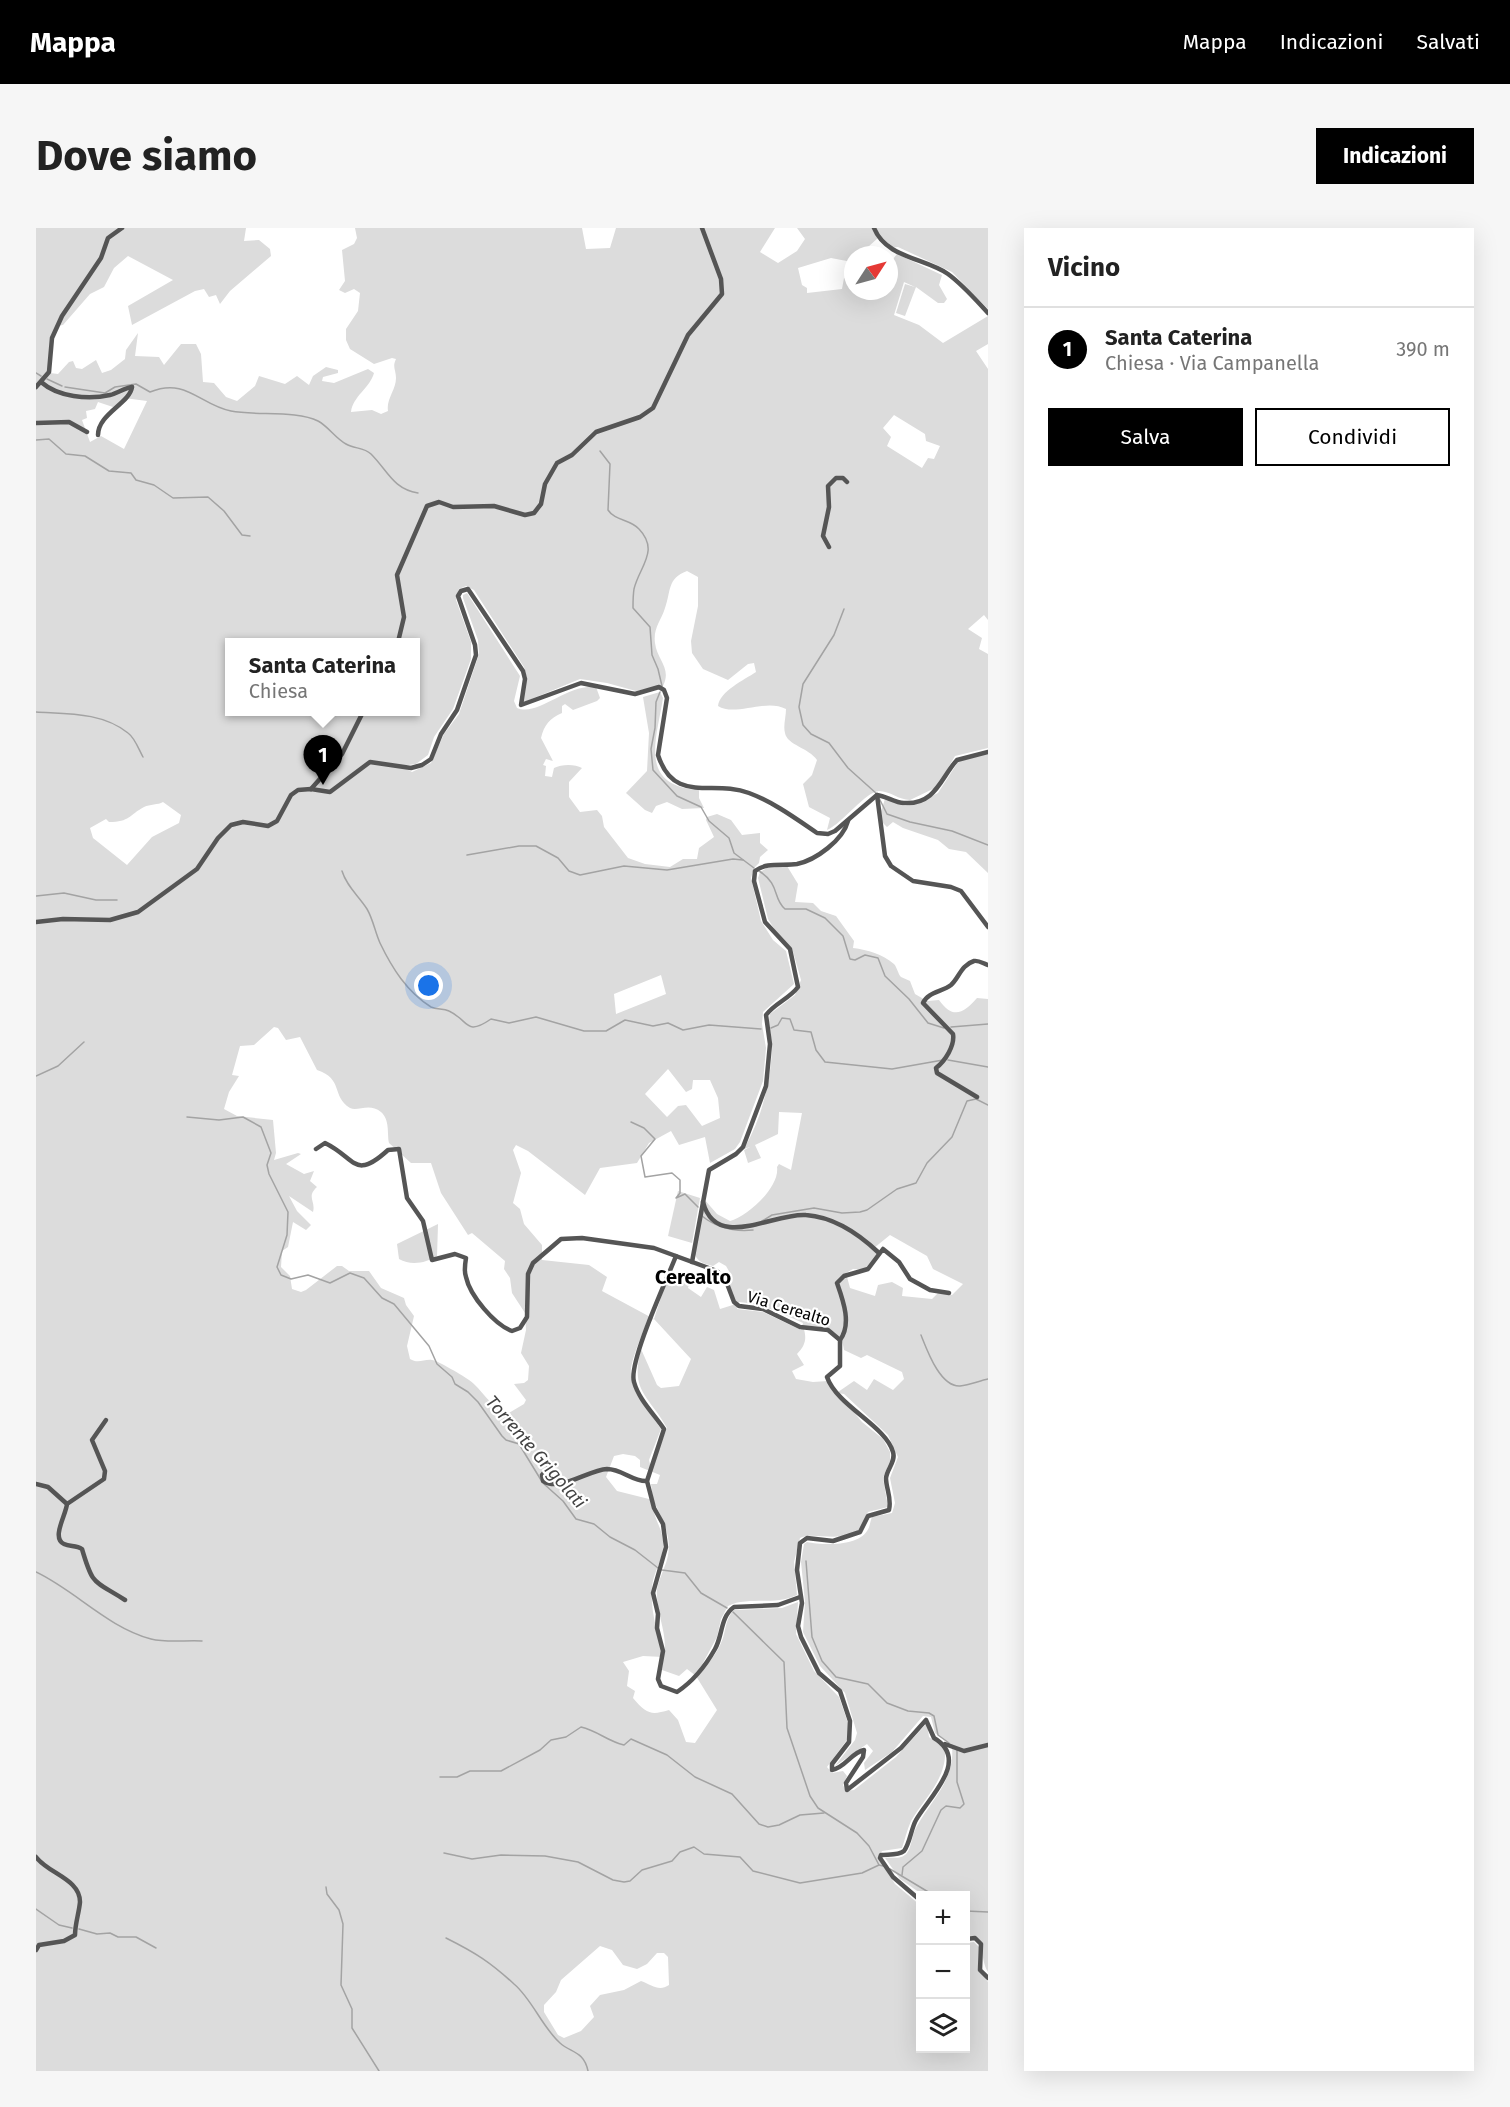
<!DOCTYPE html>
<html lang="it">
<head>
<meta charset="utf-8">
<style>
  body { margin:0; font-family:"Fira Sans",sans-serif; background:#f6f6f6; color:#222 }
  .controls { position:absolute; right:18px; bottom:18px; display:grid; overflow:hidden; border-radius:0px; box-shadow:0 6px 24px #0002 }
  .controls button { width:54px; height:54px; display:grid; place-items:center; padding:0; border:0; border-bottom:2px solid #e0e0e0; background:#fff; color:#222; font:30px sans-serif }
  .compass { position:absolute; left:808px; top:18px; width:54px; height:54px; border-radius:50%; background:#fff; box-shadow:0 6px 24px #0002; rotate:54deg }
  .you { position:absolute; left:393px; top:758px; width:21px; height:21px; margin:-15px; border:4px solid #fff; border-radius:50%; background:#1a73e8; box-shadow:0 0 0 9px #1a73e833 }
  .badge { display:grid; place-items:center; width:39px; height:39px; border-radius:50%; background:#000; color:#fff; font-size:20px; font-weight:700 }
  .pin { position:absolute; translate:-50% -50px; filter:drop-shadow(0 2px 3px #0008) }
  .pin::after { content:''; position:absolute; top:32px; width:21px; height:18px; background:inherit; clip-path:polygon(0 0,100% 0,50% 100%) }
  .popup { position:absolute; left:189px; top:410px; width:195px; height:78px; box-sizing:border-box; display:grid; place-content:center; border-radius:0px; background:#fff; filter:drop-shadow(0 2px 4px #0005); font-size:20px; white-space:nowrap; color:#767676 }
  .popup b { font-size:22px; color:#222 }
  .popup::after { content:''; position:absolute; left:50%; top:100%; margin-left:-12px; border:12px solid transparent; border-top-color:#fff }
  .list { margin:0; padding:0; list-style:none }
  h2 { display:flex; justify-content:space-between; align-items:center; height:78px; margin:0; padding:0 24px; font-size:26px }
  h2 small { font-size:20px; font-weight:400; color:#767676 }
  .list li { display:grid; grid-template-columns:39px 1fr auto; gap:18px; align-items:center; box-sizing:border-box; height:84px; padding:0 24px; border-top:2px solid #e0e0e0 }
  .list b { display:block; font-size:22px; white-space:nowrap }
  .list p { margin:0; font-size:20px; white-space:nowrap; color:#767676 }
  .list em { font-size:20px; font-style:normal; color:#767676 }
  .actions { display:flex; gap:12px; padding:18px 24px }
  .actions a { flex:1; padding:14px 0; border:2px solid #000; border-radius:0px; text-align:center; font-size:21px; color:#000 }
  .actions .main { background:#000; color:#fff }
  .icon { flex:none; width:33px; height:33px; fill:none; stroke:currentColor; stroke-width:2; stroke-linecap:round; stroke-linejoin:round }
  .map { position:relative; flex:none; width:952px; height:1843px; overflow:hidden; border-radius:0px }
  header { display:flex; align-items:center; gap:36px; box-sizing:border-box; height:84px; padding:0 30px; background:#000; color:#fff }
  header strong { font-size:28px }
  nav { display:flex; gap:33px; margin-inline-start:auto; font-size:21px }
  .intro { display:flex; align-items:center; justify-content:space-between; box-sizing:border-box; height:144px; padding:0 36px }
  h1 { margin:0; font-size:42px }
  .button { padding:15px 27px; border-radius:0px; background:#000; color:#fff; font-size:21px; font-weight:700 }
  main { display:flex; gap:36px; padding:0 36px }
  aside { flex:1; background:#fff; border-radius:0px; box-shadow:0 6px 24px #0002 }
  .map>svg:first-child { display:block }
  .green { fill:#dcdcdc; fill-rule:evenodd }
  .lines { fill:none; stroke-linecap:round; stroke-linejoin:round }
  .stream { stroke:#a3a3a3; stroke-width:1.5 }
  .minor { stroke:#555; stroke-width:4.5 }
  .labels { text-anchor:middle; stroke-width:4.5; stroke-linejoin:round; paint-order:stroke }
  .street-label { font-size:16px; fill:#000; stroke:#fff }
  .water-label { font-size:18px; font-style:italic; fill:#444; stroke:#fff }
  .quarter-label { font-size:20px; font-weight:bold; fill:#000; stroke:#fff }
</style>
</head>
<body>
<header>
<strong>Mappa</strong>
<nav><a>Mappa</a><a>Indicazioni</a><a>Salvati</a></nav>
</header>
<div class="intro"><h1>Dove siamo</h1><a class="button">Indicazioni</a></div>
<main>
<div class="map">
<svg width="952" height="1843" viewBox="0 0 952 1843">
  <rect width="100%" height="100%" fill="#fff"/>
  <g class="green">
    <path d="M0,0H210L208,13L223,12L234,21L235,28L194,63L184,76L180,67L173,69L168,61L159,63L96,97L92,78L137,52L92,28L78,40L68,59L54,66L27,97L21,98L16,115L14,145L22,146L33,134L37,133L40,140L46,141L60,132L66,145L75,142L89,131L90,122L102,105L99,128L123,129L128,137L145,116H160L165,126L167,154L178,155L190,169L201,173L219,158L223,148L249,156L261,148L273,157L277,148L290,139L302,142V145L287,149L286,153L298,155L332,141L338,145C334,160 317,168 315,184L336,182L345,186L352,183C350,171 360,162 360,150C360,142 356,139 360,131L356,130L338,136L314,121L310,112V101L322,83L324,65L318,61L309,65L303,62L309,53L306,22L318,16L321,10L319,0H546L550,21L574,20L580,0H739L724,24L742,35L761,23L769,11L761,0H952V81L916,44L862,19L853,20L842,10L823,27H817L816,34L795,30L762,40L766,57L771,60V65L806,61L808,50L817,54V63H838L850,68L846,63H853C853,51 852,35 861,26L906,47L903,57L911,71L908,75H902L880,59L869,88L860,85L869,56L879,59L868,54L858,87L883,97L907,115L952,88V116L940,123L952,141V392L948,387L932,401L946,410L943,421L952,426V520L919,528L901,559L874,572C863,572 854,563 843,563C829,564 807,595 791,602L794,590L773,579L767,556L776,547L781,532C773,520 751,517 749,505C747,498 750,489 750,481C730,470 699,489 682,478C684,463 708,452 720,444L718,435L712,436L692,452L667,441L656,425L655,413L662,378V349L651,343C631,350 635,364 629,380C625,393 617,400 619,415C621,432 636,440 627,458L600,463L571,455L544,451L486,475L491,450L488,439L438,362L430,358L423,361L420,372L435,414V431L417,481L398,509L392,527L380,536L365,538L376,544L395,535L408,506L423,486L443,426L442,412L427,370V367L431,365L484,448L478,473L481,480C502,489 530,456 560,459L564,470L561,473L537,482L529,476L526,478V485C514,490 508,497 505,510L517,533L510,531L507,537L510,538L509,548L516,549L518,540C526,536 539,536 546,540L533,554V569L544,584L561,582L566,588L568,599L592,630L609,636L634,639L647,631H661L663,620L678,609L670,592L671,589L681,586L695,592L706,607L724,605V615L732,622L724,629L723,635L718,640L715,650L725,693L737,712L750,723L758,756L727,784L726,796L730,820L727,853L704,914L699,921L674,935L669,909L643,917L635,903L613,915L601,935L564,940L549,967L492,923L480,917L477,922L485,945L477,975L484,981L488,996L506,1017V1032L553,1037L571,1049L566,1063L618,1091L630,1054L641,1056L644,1047L654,1052L652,1060L665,1069L671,1059L678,1062L684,1081L700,1076C696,1066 689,1056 694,1045L690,1038L683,1034L677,1038C669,1036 663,1035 659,1027L668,971L681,986L694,993C712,988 744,959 741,939L743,936L755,942L766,885L743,884L742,906L719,917L725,930L712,935L708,922L714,919L708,921C725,891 734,857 736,823C737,810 731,798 734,786L759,767L765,752L756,720L742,707L732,691L722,650L724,644L731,640L751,638L762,656L759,674L777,675L785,683L800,688L818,713L817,720C832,722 846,726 858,736C861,739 862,746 865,749L874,753L879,766L891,773L903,772C917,792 928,785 941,770L952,771V1744C942,1728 952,1705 930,1708V1668L887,1667L864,1651L849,1630C857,1629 865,1632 871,1625C876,1618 876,1606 881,1598C896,1571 919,1552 916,1518L899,1505L895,1489L887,1488L856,1524L829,1542L828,1535L837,1523L831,1516L799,1538L819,1512L821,1505L809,1465L784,1438L767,1404L769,1374L765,1334L768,1316L771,1314C786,1317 821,1319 831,1303C834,1299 834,1294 836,1289L856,1285L859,1275L854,1250L862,1229L852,1207L808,1166L802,1165L826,1194L847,1211L854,1224V1233L847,1250L852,1279L832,1284C828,1289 828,1297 824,1301C806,1316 776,1303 764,1310L758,1334L761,1367C738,1378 712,1368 692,1378L685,1391L681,1409L661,1446C672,1438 682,1424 687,1410C690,1400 690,1390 698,1382L746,1380L762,1374L760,1406L778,1443L803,1469L813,1498V1509L791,1539L796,1545L807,1543L811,1548L807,1557L810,1563L818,1562L860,1529L891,1495L893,1509L909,1521C911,1551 889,1569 875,1593C871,1602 869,1611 866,1620L846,1623L842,1630L859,1656L884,1677V1820H930V1715L938,1714L943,1719L942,1740L952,1754V1843H0V161L3,159L0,158ZM88,170L111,173L88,221L65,208L54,214L46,192L51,190L50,183L59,181L62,174L77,179ZM858,187L889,206L890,213L904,218L898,231L892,230L886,240L851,218L855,209L847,200ZM194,414H380V484H194ZM127,574L145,587L143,595L116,609L91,637L57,610L54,600L70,591L73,594C94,594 93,587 108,579C114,576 122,577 127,574ZM625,747L630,766L580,786L578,766ZM238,799L242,800L250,812L264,809L281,842C308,851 295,868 314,880C322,884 333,874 345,884C354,892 351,905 353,915L375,935H395L405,965L432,1007L436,1005L469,1033L468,1041L474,1050L476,1065L489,1085L490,1102L485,1125L493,1138L492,1152L488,1155L478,1156L490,1172L488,1176L471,1186C455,1180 446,1161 433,1152C429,1149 401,1132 396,1132C388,1131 382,1136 374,1131L371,1118L378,1088L370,1077L368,1070L345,1060L333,1043H313L306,1038H301L270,1062L265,1064L256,1061L254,1048L245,1039L246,1023L252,1019L257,994L270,1002L275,997L261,983L253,968L277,984C280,973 270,969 281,959L274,953L278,943L268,946L250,936L265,926L262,925L238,932L240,925L237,892L201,888L188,881L193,864L203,848L196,847L204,818L218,817ZM632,841L650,864L656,861L657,852H674L682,870L684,890L666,898L650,877L642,878L631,889L609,866ZM854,1007L891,1028L897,1041L927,1056L916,1067L902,1065L896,1071L866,1068L867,1060L856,1054L842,1057L839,1068L814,1060L810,1045L817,1041L833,1042L844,1024L838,1020ZM703,1074C727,1076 745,1085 767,1095L765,1102L727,1084L701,1081ZM618,1091L655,1131L643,1158L625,1160L621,1157L605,1121C594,1164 612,1166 631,1200L615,1241L613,1232L625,1201C587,1146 588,1154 611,1093ZM767,1098C785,1100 806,1099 808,1122L825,1130L831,1127L866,1144L868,1151L857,1162L838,1151L831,1162L818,1153L802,1164L792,1153L777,1154L760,1151L756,1143L768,1137L761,1126C770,1117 771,1110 767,1098ZM587,1226L599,1228L604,1232V1239L624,1247L621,1256H615L617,1272L581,1263L570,1249L578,1228ZM618,1274C629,1296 639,1315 628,1340C625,1349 620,1358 621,1367C621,1387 632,1407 628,1427C621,1407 611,1370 618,1349C622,1336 628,1328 627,1313C626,1298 615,1288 618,1274ZM607,1428L627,1429L626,1442L643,1448L651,1441L660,1448L681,1482L659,1515L650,1514L642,1492L633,1482C616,1487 611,1487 597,1470L599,1463L591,1458L593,1443L587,1434ZM564,1718L576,1722L587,1737L601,1741L611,1736L621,1725H628L632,1729L633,1757C623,1764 616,1757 605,1753L588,1762L564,1767L554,1778L558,1789L545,1803L528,1810L522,1807L508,1784V1777L520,1764L525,1752Z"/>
    <path d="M624,464L627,470C621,510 601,558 663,562V570L668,580L646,581L631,574L620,578L616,585L609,582L590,565L611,543L613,505L607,469Z"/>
    <path d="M952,524V645L930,624L913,621L902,612L867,600L857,594L851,599L846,594L845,583L849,571L869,578L883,575L902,565L924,531Z"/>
    <path d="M642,963L664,970L656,1015L632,1008Z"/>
    <path d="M402,996L401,1028C390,1035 375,1038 363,1031L361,1016Z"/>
  </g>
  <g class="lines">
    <g class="stream">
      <path d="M0,145L5,148"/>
      <path d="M11,151L26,158"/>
      <path d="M29,159L69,165L79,159L100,156L114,164C150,149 164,177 195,183C220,188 261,182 282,193C293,199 299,210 310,216C318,221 328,219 335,226C352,243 357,261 382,265"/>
      <path d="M0,212L13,211L30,226L49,228L73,243L95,245L100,252L118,257L137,270L172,269L188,283L206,307L214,308"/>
      <path d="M564,223L574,236L572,282C579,293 594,291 603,301C624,323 603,339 598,361C597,367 597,374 597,380L614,399L616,427L622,441L626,458"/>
      <path d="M808,381L798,407L767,456L763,479L767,497L775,506L793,515L812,540L841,566"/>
      <path d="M624,464L620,474L619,500L615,521L617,542L641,568L665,579L673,593L693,610L698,625L718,640"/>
      <path d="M0,484C31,486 66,484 92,505C99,510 103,522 107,529"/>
      <path d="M843,570L851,586L874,594L916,603L952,617"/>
      <path d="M431,627L483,618H500L522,630L533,643L544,647L588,638L631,642L697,631L707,632"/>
      <path d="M306,643C311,659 322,667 331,681C337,691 339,704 344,715C356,740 371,764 395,779C401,782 407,780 413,783C433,792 429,809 455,791L473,795L500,789L548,803H570L589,792L617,798L632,795L647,802L673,797L725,801"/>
      <path d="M723,643C745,657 736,670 749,681H770L789,690L807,708L814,731L819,732L829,727L842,730L849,748L873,771L892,795L908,800"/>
      <path d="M0,668L28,665L60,672H81"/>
      <path d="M915,799L952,796"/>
      <path d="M735,800L742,797L746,790L754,791L758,802L775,804L780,822L789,834L856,841L907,832"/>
      <path d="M912,832L952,839"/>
      <path d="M0,848L22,838L48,814"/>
      <path d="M151,889L183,892L207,889L225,899L235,925L231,937L233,946L252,984L251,1007L241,1039L245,1047L255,1051L272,1047L294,1055L314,1045L328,1050L346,1070L358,1076L393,1118L401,1136L416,1149L419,1156L432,1164L442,1174L466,1208L470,1212L483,1216L505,1252"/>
      <path d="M595,894L608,900L619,911L605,928L609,949L636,945L644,952V965L640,970L649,966L662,979"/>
      <path d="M666,988C681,1000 697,1004 717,1002"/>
      <path d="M726,993L736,987L778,980L806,985L824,984L831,982L861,961L880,955L891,935L916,909L931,873L940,871L952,877"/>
      <path d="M885,1107C891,1122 904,1159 924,1158C933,1157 943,1153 952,1151"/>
      <path d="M508,1256L527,1273L540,1291L558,1296L574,1309L599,1322L622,1340"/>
      <path d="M770,1333L776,1409L786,1433L800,1449L832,1456L851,1475L872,1483L893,1485L898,1488L902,1507L913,1515"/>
      <path d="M626,1342L649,1345L665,1365L691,1380"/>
      <path d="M0,1344C40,1363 71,1399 115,1411C131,1415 150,1412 166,1413"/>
      <path d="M697,1384L748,1434L751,1500L774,1568L782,1580L821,1605L833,1618L843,1637L847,1638"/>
      <path d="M404,1549H421L434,1543H465L504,1522L515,1512L530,1509L545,1499C562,1503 571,1513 588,1517L595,1511L631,1527L659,1549L696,1566L723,1596L732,1599L743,1597L764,1587L788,1585"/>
      <path d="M408,1625L436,1631L465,1627L509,1628L542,1634L577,1652L588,1654L594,1653L606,1642L636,1633L644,1624L658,1619L668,1626L704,1629L717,1643L764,1655L826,1645L843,1637"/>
      <path d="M854,1641L899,1668"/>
      <path d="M866,1647L867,1639L886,1623L905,1582L910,1578L924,1580L928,1576L921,1554V1521"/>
      <path d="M290,1659L291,1666L303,1682L307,1696L305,1757L316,1781V1800L343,1843"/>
      <path d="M0,1681L23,1697L36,1700"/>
      <path d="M930,1683L952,1684"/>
      <path d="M43,1701L61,1706L74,1705L82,1709H100L120,1720"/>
      <path d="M410,1710C440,1725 454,1734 478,1756C496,1771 506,1799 524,1815C535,1825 548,1823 552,1843"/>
    </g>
    <g class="minor">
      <path d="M838,0C850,30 889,30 912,46C927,57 939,71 952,85"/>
      <path d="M5,154C22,169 52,172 74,167C82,165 88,160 96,159"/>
      <path d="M0,159L13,144L16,110L26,88L65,30L72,10L86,0"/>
      <path d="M0,195L33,194L51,204"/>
      <path d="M62,207C62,186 94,175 96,159"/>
      <path d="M793,319L787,308L793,279L792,258L800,250H807L811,254"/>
      <path d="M362,414L368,389L361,347L391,278L403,274L417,279L458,278L489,287L498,285L505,276L509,256L521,235L536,227L560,204L604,189L617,180L652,107L686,66L685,51L666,0"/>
      <path d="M275,561L306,526L327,484"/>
      <path d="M841,567L849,628L855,638L877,653L915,659L925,663L952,699"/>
      <path d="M0,694L27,691L74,692L102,684L161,641L182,610L195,597L207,594L232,598L241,593L255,567L262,562L275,561L294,564L334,534L375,540L386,537L395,531L405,506L421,482L440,427L439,417L422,368L425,363L432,361L487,443L489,451L485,477L545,455L599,466L623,459L628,462L631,470L622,527C638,577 677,551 713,565C737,574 759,590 781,605L792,606L799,603L841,567C850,568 859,575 868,575C900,577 905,549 921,532L952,524"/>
      <path d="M941,869L901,845L900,840C909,833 919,818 917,806L887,775C892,764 906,764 915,757C923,750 925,737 938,733C943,732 948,736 952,737"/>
      <path d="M280,921L289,915C320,930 318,953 352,922L363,921L371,970L387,993L396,1032L419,1026L430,1030C429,1036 428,1044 430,1049C434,1068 459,1097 476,1103L484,1100L491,1089L492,1046L497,1035L525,1011L546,1010L618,1020L681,1043L690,1053L698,1074L703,1078L727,1081L764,1099L792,1102L804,1112V1138L791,1149C801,1178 850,1198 857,1224C860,1233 851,1241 850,1250C850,1261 856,1270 853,1282L832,1288L824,1304L797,1313L771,1310L764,1315L761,1342L766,1375L762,1398L765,1409L783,1445L804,1463L814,1493L813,1514L796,1536V1542C809,1540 816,1524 828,1522L827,1529L810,1555L811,1562L865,1520L890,1492L898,1510C935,1532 893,1569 880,1592C875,1601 874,1615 868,1623C862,1628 852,1626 845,1627L844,1630L857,1649L884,1672"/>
      <path d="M667,974C680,1024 739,984 770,987C797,989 823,1006 843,1025"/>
      <path d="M640,1028C631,1051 592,1135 598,1154C603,1172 618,1186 628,1201L611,1253L618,1280L627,1296L630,1319L617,1365L622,1386L621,1400L627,1423L622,1451L625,1458L641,1464C656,1454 670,1437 679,1421C687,1407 684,1389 698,1379L742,1377L764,1369"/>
      <path d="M656,1034L673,942L700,926L707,919L730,858L734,816L730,787C739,775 753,771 762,759L754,721L729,694L718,653L719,643C730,634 747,638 761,636C780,632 807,612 812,593"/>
      <path d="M804,1112C816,1096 807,1072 801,1055L808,1048L832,1041L847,1021L863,1034L874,1051L894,1062L913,1065"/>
      <path d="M514,1238L506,1247L507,1253C525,1264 552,1242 571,1241C586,1241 597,1254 611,1253"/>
      <path d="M0,1256L12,1259L31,1276C30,1287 15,1310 28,1316C34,1319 40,1317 46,1321C57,1359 58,1352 89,1372"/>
      <path d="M31,1276L68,1251L69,1243L56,1212L70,1192"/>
      <path d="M909,1516L928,1523L952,1517"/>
      <path d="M0,1629C13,1646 44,1651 44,1674C43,1685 39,1696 39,1707L28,1713L3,1717L0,1722"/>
      <path d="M930,1711L939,1710L945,1716L944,1742L952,1750"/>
    </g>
  </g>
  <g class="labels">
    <g class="street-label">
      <text transform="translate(753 1080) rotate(17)" y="6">Via Cerealto</text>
    </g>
    <g class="water-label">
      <text transform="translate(500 1224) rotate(49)" y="6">Torrente Grigolati</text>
    </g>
    <g class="quarter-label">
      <text x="657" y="1056">Cerealto</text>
    </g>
  </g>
</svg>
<div class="controls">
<button>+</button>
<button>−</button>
<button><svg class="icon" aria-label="layers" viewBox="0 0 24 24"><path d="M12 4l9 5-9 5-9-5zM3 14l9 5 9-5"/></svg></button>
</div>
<svg class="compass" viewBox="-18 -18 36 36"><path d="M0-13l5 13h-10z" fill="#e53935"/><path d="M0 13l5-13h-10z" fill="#767676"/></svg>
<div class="you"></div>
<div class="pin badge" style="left:287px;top:557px">1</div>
<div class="popup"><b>Santa Caterina</b>Chiesa</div>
</div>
<aside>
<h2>Vicino<small></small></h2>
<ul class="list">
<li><span class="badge">1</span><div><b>Santa Caterina</b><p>Chiesa · Via Campanella</p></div><em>390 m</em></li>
</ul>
<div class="actions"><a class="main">Salva</a><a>Condividi</a></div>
</aside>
</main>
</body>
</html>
